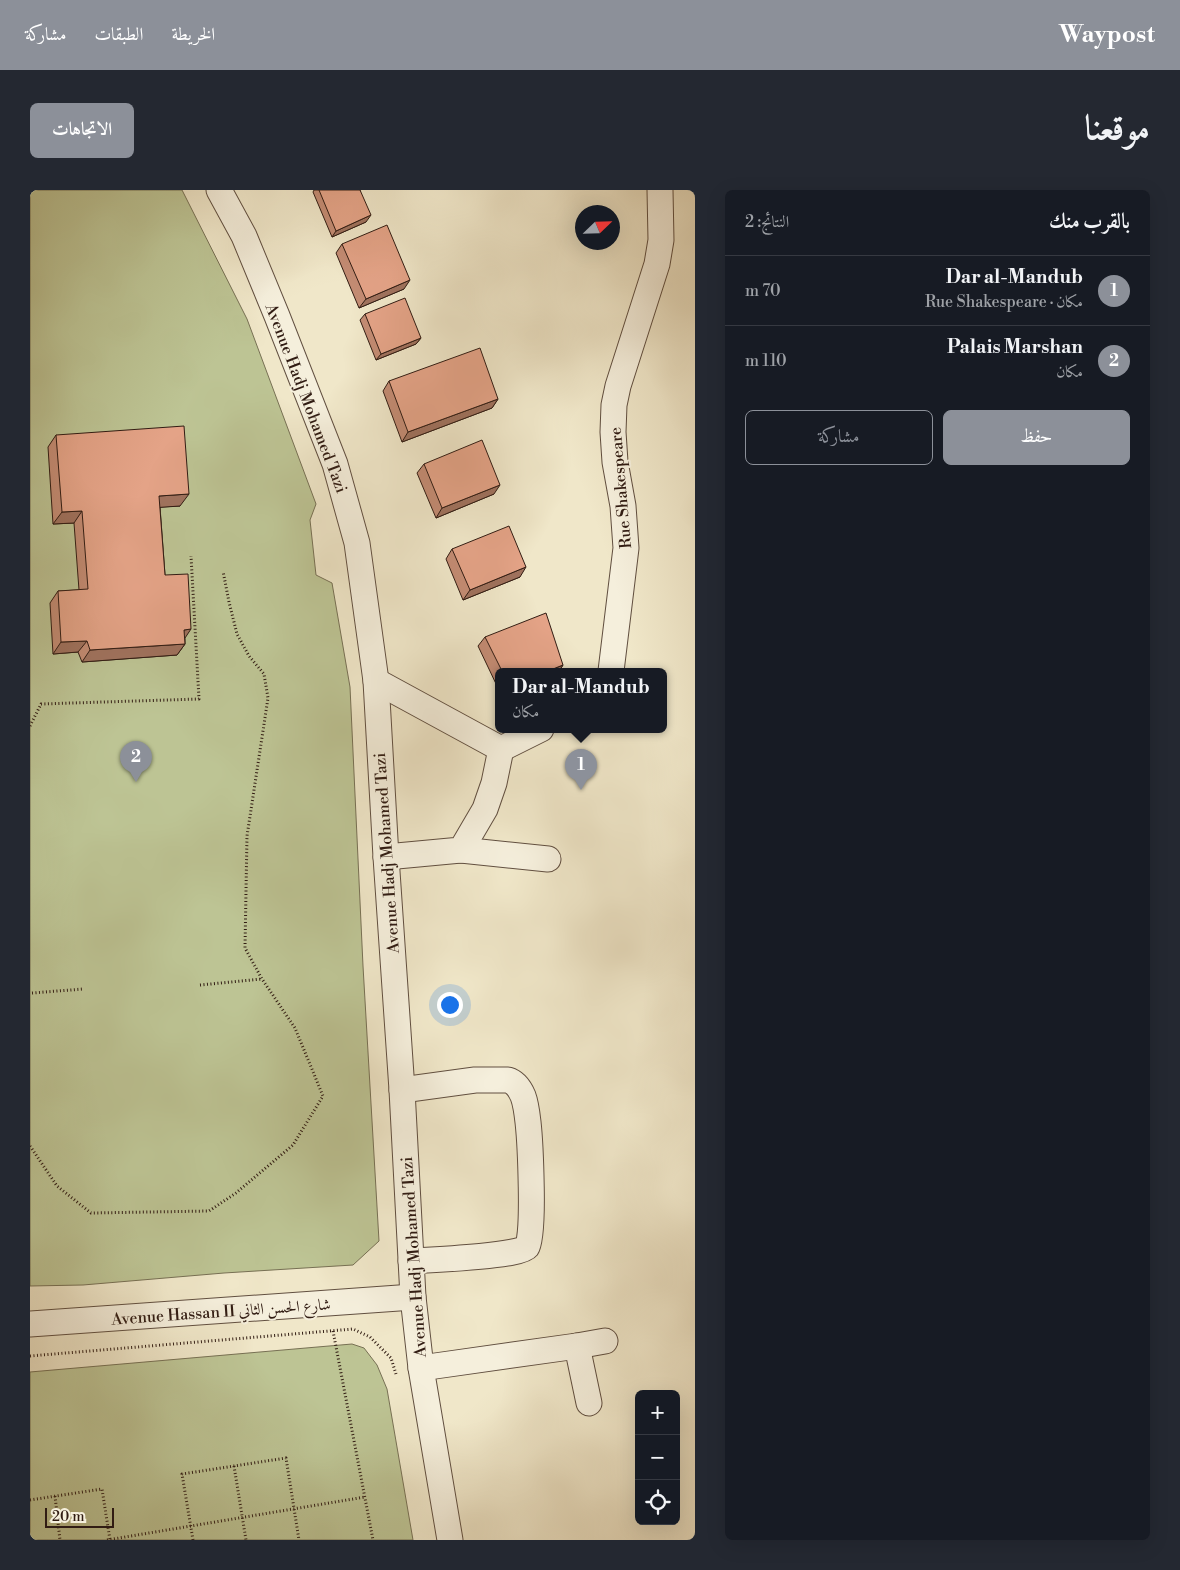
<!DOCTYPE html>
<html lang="ar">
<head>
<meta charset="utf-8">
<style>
  body { margin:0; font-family:"Libre Bodoni",Amiri,serif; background:#242831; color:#f1f3f6; direction:rtl }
  .controls { position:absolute; right:15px; bottom:15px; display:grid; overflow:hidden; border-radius:8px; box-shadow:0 5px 20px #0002 }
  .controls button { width:45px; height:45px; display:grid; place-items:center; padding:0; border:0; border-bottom:1px solid #363941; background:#171b24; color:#f1f3f6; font:25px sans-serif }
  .compass { position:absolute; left:545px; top:15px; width:45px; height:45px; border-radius:50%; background:#171b24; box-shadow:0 5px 20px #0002; rotate:67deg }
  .scale { position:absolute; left:15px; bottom:12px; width:69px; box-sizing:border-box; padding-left:5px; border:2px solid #311c13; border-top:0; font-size:14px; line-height:18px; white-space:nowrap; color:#311c13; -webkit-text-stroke:4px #f5efdc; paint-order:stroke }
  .you { position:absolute; left:419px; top:814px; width:18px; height:18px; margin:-12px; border:4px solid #fff; border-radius:50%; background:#1a73e8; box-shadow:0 0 0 8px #1a73e833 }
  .badge { display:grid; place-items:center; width:32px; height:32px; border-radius:50%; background:#8c9099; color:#fff; font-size:16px; font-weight:700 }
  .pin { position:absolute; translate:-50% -41px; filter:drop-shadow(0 1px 2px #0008) }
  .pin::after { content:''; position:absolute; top:26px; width:18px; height:15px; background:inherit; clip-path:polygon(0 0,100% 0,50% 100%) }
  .popup { position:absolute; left:465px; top:478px; width:172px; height:65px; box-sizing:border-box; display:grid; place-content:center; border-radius:8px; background:#171b24; filter:drop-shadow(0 1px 4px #0005); font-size:16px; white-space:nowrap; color:#9ea1a6 }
  .popup b { font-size:19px; color:#f1f3f6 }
  .popup::after { content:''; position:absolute; left:50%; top:100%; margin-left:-10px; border:10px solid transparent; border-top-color:#171b24 }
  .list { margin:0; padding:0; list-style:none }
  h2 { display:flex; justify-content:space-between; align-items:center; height:65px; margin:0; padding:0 20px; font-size:21px }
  h2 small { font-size:16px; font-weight:400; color:#9ea1a6 }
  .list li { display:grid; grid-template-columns:32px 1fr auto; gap:15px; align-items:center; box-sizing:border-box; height:70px; padding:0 20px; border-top:1px solid #363941 }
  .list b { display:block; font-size:19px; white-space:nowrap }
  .list p { margin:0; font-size:16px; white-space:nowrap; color:#9ea1a6 }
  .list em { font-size:16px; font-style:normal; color:#9ea1a6 }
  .actions { display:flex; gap:10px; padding:15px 20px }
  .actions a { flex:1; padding:11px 0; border:1px solid #8c9099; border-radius:8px; text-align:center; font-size:18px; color:#8c9099 }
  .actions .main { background:#8c9099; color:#fff }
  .icon { flex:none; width:28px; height:28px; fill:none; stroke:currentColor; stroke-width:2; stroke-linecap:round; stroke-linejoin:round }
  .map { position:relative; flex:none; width:665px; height:1350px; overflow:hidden; direction:ltr; border-radius:8px }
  header { display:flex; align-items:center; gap:30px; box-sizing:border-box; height:70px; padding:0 25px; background:#8c9099; color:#fff }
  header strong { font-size:24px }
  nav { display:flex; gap:28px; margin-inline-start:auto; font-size:18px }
  .intro { display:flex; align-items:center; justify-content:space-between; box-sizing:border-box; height:120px; padding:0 30px }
  h1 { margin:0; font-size:35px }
  .button { padding:12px 22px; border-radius:8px; background:#8c9099; color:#fff; font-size:18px; font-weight:700 }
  main { display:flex; gap:30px; padding:0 30px }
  aside { flex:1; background:#171b24; border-radius:8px; box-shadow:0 5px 20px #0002 }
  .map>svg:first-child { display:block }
  .green { fill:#bdc494; stroke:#777054 }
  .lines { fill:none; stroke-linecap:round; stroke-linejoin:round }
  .minor-casing { stroke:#614f40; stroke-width:27 }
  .path { stroke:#311c13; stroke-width:3; stroke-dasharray:1 2.5; stroke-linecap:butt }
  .minor { stroke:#f5efdc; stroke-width:25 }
  .wall { fill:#c48c74; stroke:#311c13 }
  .shaded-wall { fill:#a0725e; stroke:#311c13 }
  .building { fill:#e4a387; stroke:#311c13 }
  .labels { text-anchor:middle; stroke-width:4; stroke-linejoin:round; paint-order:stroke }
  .street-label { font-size:16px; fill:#311c13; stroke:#f5efdc }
</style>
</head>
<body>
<header>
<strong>Waypost</strong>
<nav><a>الخريطة</a><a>الطبقات</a><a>مشاركة</a></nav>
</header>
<div class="intro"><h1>موقعنا</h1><a class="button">الاتجاهات</a></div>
<main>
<aside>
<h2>بالقرب منك<small>النتائج: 2</small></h2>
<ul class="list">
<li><span class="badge">1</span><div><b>Dar al-Mandub</b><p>مكان · Rue Shakespeare</p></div><em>70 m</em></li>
<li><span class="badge">2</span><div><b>Palais Marshan</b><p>مكان</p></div><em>110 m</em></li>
</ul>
<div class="actions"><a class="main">حفظ</a><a>مشاركة</a></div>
</aside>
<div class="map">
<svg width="665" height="1350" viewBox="0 0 665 1350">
  <rect width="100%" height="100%" fill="#f0e7c9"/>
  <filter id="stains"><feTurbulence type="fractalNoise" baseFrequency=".004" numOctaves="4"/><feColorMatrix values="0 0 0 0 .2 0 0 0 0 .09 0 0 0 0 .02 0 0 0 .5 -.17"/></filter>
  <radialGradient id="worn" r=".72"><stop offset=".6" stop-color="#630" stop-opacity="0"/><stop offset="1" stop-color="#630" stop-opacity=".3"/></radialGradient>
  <g class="green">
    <path d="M0,0H152L217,129L286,314L280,330L286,385L302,393L320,497L333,776L349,1051L323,1075L194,1083L53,1095L0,1096Z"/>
    <path d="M322,1154L334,1158L347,1175L357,1199L383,1350H0V1182Z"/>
  </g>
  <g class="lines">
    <defs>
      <g id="minor">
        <path d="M189,0L214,46L247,126L305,274L327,353L346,491L356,667L372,900L383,1107L391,1178L420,1350"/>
        <path d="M581,481L596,358L593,316L585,272L583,242L584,215L588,196L627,74L631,50L630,0"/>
        <path d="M346,491L471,559"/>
        <path d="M471,559L511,539"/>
        <path d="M431,660L518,669"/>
        <path d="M356,667L431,660L455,619L464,593L471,559"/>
        <path d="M372,900L445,890H478C485,892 490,899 493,906C496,914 497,923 498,932C500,950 505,1046 497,1057C490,1066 398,1070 381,1071"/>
        <path d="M0,1134L383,1107"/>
        <path d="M547,1156L559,1213"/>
        <path d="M391,1178L547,1156L575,1151"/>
      </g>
    </defs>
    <use href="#minor" class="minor-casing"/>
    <g class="path">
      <path d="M0,536L11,514L169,509L161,366"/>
      <path d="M170,795L232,789"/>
      <path d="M2,803L53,799"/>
      <path d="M0,956L27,996L61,1023L179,1021L206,1003L263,955L293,906L265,838L232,789L215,758L217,646L238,508L234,484L219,466L207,444L199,412L193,381"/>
      <path d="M303,1141L343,1350"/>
      <path d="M0,1166L323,1139L340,1147L361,1168L366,1184"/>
      <path d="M204,1276L216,1350"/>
      <path d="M25,1306L30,1350"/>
      <path d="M0,1310L72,1299L80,1350"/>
      <path d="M77,1350L335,1307"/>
      <path d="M163,1350L152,1284L256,1268L269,1350"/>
    </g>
    <use href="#minor" class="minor"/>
  </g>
  <g class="wall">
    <path d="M284,0H330L336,32L302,47L283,2Z"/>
    <path d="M312,54L374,99L329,118L306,63Z"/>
    <path d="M335,124L391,148L386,154L346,170L330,130Z"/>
    <path d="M359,191L468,209L462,218L372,252L353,201Z"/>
    <path d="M26,245L150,316L130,317L135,385L155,449V454L147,465L52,472L48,462L23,464L20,413L28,401L49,400L44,333L23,334L18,257Z"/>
    <path d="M394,274L464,304L406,328L387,283Z"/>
    <path d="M422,359L490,387L433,410L416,369Z"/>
    <path d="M455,447L533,475L529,481H468V498L448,456Z"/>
  </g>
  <g class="shaded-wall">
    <path d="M341,25L336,32L302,47L306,41Z"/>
    <path d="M380,90L374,99L329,118L336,109Z"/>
    <path d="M391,148L386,154L346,170L351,164Z"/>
    <path d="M468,209L462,218L372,252L378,242Z"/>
    <path d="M470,295L464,304L406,328L412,318Z"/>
    <path d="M159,304L150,316L121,318L129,306Z"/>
    <path d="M52,321L44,333L23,334L32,322Z"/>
    <path d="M496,377L490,387L433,410L440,400Z"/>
    <path d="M161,439L153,451L154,440Z"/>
    <path d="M57,451L48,462L23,464L31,452Z"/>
    <path d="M155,454L147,465L52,472L60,460Z"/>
    <path d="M533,475L529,481H518Z"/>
  </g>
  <g class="building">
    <path d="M289,0H330L341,25L306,41Z"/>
    <path d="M357,35L380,90L336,109L312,54Z"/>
    <path d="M375,108L391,148L351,164L335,124Z"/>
    <path d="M450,158L468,209L378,242L359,191Z"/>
    <path d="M154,236L159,304L129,306L135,385L158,384L161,439L154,440L155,454L60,460L57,451L31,452L28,401L58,399L52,321L32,322L26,245Z"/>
    <path d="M452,250L470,295L412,318L394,274Z"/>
    <path d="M479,336L496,377L440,400L422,359Z"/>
    <path d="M516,423L533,475L518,481H472L455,447Z"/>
  </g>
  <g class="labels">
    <g class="street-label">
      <text transform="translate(277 208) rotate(69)" y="6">Avenue Hadj Mohamed Tazi</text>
      <text transform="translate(590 298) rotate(-95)" y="6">Rue Shakespeare</text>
      <text transform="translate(356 663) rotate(-94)" y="6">Avenue Hadj Mohamed Tazi</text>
      <text transform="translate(383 1067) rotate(-94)" y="6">Avenue Hadj Mohamed Tazi</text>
      <text transform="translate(191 1121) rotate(-4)" y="6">Avenue Hassan II شارع الحسن الثاني</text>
    </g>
  </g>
  <rect width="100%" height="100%" filter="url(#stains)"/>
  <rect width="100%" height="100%" fill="url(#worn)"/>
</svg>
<div class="controls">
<button>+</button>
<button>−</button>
<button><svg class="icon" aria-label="locate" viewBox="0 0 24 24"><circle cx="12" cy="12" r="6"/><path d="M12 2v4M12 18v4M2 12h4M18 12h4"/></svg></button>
</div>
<svg class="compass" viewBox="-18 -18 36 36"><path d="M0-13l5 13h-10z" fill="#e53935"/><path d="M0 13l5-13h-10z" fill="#9ea1a6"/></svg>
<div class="scale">20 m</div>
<div class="you"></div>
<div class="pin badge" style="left:551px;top:600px">1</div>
<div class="popup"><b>Dar al-Mandub</b>مكان</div>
<div class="pin badge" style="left:106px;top:592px">2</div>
</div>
</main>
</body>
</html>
